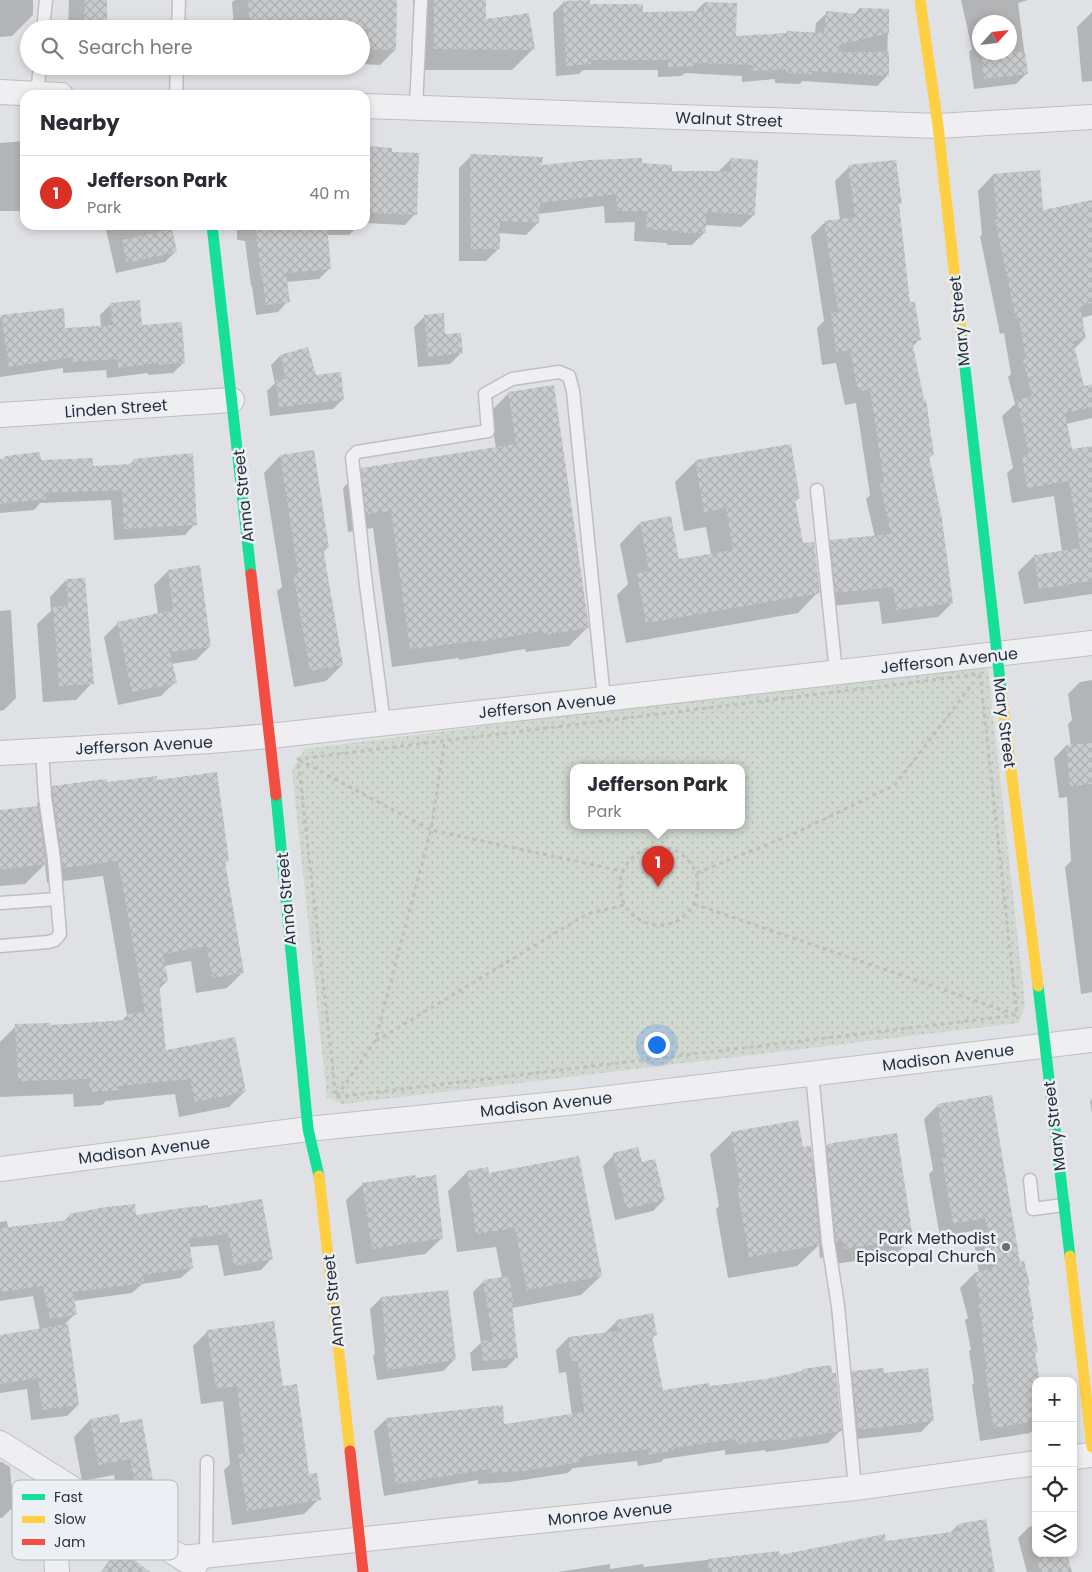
<!DOCTYPE html>
<html lang="en">
<head>
<meta charset="utf-8">
<style>
  body { margin:0; font-family:Poppins,sans-serif; background:#f2f2f3; color:#2b2b33 }
  .controls { position:absolute; right:15px; bottom:15px; display:grid; overflow:hidden; border-radius:10px; box-shadow:0 2px 8px #0003 }
  .controls button { width:45px; height:45px; display:grid; place-items:center; padding:0; border:0; border-bottom:1px solid #e1e1e2; background:#fff; color:#2b2b33; font:25px sans-serif }
  .compass { position:absolute; left:972px; top:15px; width:45px; height:45px; border-radius:50%; background:#fff; box-shadow:0 2px 8px #0003; rotate:63deg }
  .you { position:absolute; left:656px; top:1044px; width:18px; height:18px; margin:-12px; border:4px solid #fff; border-radius:50%; background:#1a73e8; box-shadow:0 0 0 8px #1a73e833 }
  .badge { display:grid; place-items:center; width:32px; height:32px; border-radius:50%; background:#d93025; color:#fff; font-size:16px; font-weight:700 }
  .pin { position:absolute; translate:-50% -41px; filter:drop-shadow(0 1px 2px #0008) }
  .pin::after { content:''; position:absolute; top:26px; width:18px; height:15px; background:inherit; clip-path:polygon(0 0,100% 0,50% 100%) }
  .popup { position:absolute; left:570px; top:764px; width:175px; height:65px; box-sizing:border-box; display:grid; place-content:center; border-radius:10px; background:#fff; filter:drop-shadow(0 1px 4px #0005); font-size:16px; white-space:nowrap; color:#7c7c81 }
  .popup b { font-size:19px; color:#2b2b33 }
  .popup::after { content:''; position:absolute; left:50%; top:100%; margin-left:-10px; border:10px solid transparent; border-top-color:#fff }
  .list { margin:0; padding:0; list-style:none }
  h2 { display:flex; justify-content:space-between; align-items:center; height:65px; margin:0; padding:0 20px; font-size:21px }
  h2 small { font-size:16px; font-weight:400; color:#7c7c81 }
  .list li { display:grid; grid-template-columns:32px 1fr auto; gap:15px; align-items:center; box-sizing:border-box; height:75px; padding:0 20px; border-top:1px solid #e1e1e2 }
  .list b { display:block; font-size:19px; white-space:nowrap }
  .list p { margin:0; font-size:16px; white-space:nowrap; color:#7c7c81 }
  .list em { font-size:16px; font-style:normal; color:#7c7c81 }
  .icon { flex:none; width:28px; height:28px; fill:none; stroke:currentColor; stroke-width:2; stroke-linecap:round; stroke-linejoin:round }
  .map { position:relative; flex:none; width:1092px; height:1572px; overflow:hidden }
  .search { position:absolute; background:#fff; box-shadow:0 2px 8px #0003; left:20px; top:20px; width:350px; height:55px; display:flex; align-items:center; gap:12px; box-sizing:border-box; padding:0 18px; border-radius:28px; color:#7c7c81; font-size:19px }
  .panel { position:absolute; background:#fff; box-shadow:0 2px 8px #0003; left:20px; top:90px; width:350px; height:140px; border-radius:15px }
  .map>svg:first-child { display:block }
  .grass { fill:url(#grass-dots); fill-rule:evenodd }
  .shadow { fill:#0003; fill-rule:evenodd }
  .building { fill:url(#building-cross-hatch) }
  .lines { fill:none; stroke-linecap:round; stroke-linejoin:round }
  .lane-casing { stroke:#bdbfc2; stroke-width:15 }
  .street-casing { stroke:#bdbfc2; stroke-width:26 }
  .path { stroke:#bdc0c3; stroke-width:3; stroke-dasharray:4 4; stroke-linecap:butt }
  .lane { stroke:#efeff1; stroke-width:12 }
  .street { stroke:#efeff1; stroke-width:24 }
  .fast { stroke:#16e098; stroke-width:11 }
  .slow { stroke:#ffcf43; stroke-width:11 }
  .jam { stroke:#f24e42; stroke-width:11 }
  .poi-dot { fill:#676e77; stroke:#ecf0f4; stroke-width:2 }
  .labels { text-anchor:middle; stroke-width:5; stroke-linejoin:round; paint-order:stroke }
  .street-label { font-size:16px; fill:#27303c; stroke:#ecf0f4 }
  .poi-label { font-size:16px; fill:#27303c; stroke:#ecf0f4; text-anchor:end }
  .key { fill:#ecf0f4; stroke:#b1b6bd; stroke-width:1 }
  .key-label { font-size:14px; fill:#27303c }
</style>
</head>
<body>
<div class="map">
<svg width="1092" height="1572" viewBox="0 0 1092 1572">
  <defs>
    <pattern id="grass-dots" width="8" height="8" patternUnits="userSpaceOnUse" patternTransform="scale(1.25)"><rect width="8" height="8" fill="#d0d8d0"/><path d="M2 2h.1M6 6h.1" fill="none" stroke="#b3bab4" stroke-width="1.8" stroke-linecap="round"/></pattern>
    <pattern id="building-cross-hatch" width="8" height="8" patternUnits="userSpaceOnUse" patternTransform="scale(1.25)"><rect width="8" height="8" fill="#c8cacc"/><path d="M0 0l8 8M0 8l8-8" fill="none" stroke="#acaeb0"/></pattern>
  </defs>
  <rect width="100%" height="100%" fill="#dfe1e4"/>
  <path class="grass" d="M976,663L988,670L1025,1004L1019,1023L342,1104L327,1097L292,770L305,749ZM574,768H742V826H574Z"/>
  <g class="shadow">
    <path d="M0,0H33V15L12,36L0,37Z"/>
    <path d="M69,0H106L105,27L104,29H68Z"/>
    <path d="M235,0H396L395,50L380,65L361,64V29H234L232,2Z"/>
    <path d="M413,0H485V21L533,49L512,70H414Z"/>
    <path d="M961,0H1028L1018,3L1027,73L1016,84L974,89L969,52L972,49ZM980,22H1010V52H980Z"/>
    <path d="M564,2L642,13L695,12L704,3L734,37L786,34L788,32L815,33L816,23L827,13L854,15L859,9L888,10L887,76L877,86L802,81L800,84L775,83V79L742,82V76L685,73L681,76L658,77V70H583L579,74L556,76L553,13Z"/>
    <path d="M1092,12V81L1082,82L1077,27Z"/>
    <path d="M25,141V211H0V143Z"/>
    <path d="M369,148L391,153L415,214L405,225L365,223V150Z"/>
    <path d="M471,156L541,167L641,165L671,172H718L731,159L757,161L754,215L741,227L705,225L704,233L692,245H667V243L634,241L635,222L605,223L604,206L538,214V223L526,235L499,233V248L486,261H459V168Z"/>
    <path d="M849,167L900,203L898,206L909,304L919,340L912,347L933,454L928,459L952,603L938,617L882,624L879,601L822,607L817,555L831,541L875,537L866,499L870,495L856,403L845,405L836,363L822,365L817,328L824,321L811,236L825,222L840,220L835,181Z"/>
    <path d="M993,175L1042,211H1092V315L1081,318L1085,338L1074,349L1083,387L1092,385V418L1066,424L1072,450L1092,447V594L1024,604L1018,572L1034,556L1062,552L1054,496L1012,503L1007,473L1013,468L1002,416L1015,404L1008,377L1011,374L1004,333L1000,334L980,236L982,235L978,191Z"/>
    <path d="M103,225H170L176,251L165,262L116,273L105,225Z"/>
    <path d="M237,225H359L349,235H327L330,268L319,279L286,282L288,301L278,312L256,315L252,286H251L245,241L237,240Z"/>
    <path d="M111,304L141,326L184,362L173,373L148,375V373L107,378L106,370L63,373V368L0,377V318L2,316L64,329L101,327L100,315Z"/>
    <path d="M425,316L461,353L450,364L418,367L414,327Z"/>
    <path d="M280,356L343,399L333,409L270,416L267,391L275,383L271,365Z"/>
    <path d="M509,393L587,628L569,646L526,652L525,649L459,660V658L392,667L373,528L348,532L343,488L362,469L496,448L490,412Z"/>
    <path d="M280,456L328,547L323,552L342,665L326,681L294,687L277,591L282,587L264,473Z"/>
    <path d="M5,457L92,467L128,466L134,460L195,524L185,535L114,540L111,500L40,503L34,510L0,513V461Z"/>
    <path d="M696,461L799,498L794,502L802,544L818,592L798,613L626,643L617,595L628,584L620,544L640,523L678,561L711,555L706,527L684,531L675,482Z"/>
    <path d="M168,571L210,646L196,660L171,664L175,682L161,696L118,705L104,637L118,623L158,614L154,585Z"/>
    <path d="M66,580L92,683L76,700L43,702L37,624L51,611L50,597Z"/>
    <path d="M11,610L16,698L4,710L0,711V611Z"/>
    <path d="M1092,680V992L1081,994L1065,867L1071,861L1067,797L1059,798L1054,758L1066,746H1071L1068,724L1072,720L1068,694L1080,682Z"/>
    <path d="M156,782L228,860L224,864L243,972L227,988L196,993L191,961L164,966L167,981L158,990L165,1052L245,1091L229,1107L179,1117L175,1094L106,1101L102,1105L74,1107L73,1094L0,1097V1042L16,1026H49L121,1022L127,1015L103,876L47,883L45,864L25,884L0,886V811L38,807L37,803L53,787Z"/>
    <path d="M1092,1099V1113L1090,1101Z"/>
    <path d="M938,1105L1019,1264L1027,1287L1031,1321L1036,1381V1428L1030,1433L980,1441L972,1385L974,1383L969,1351L971,1350L965,1320L968,1318L960,1288L974,1274L979,1273L972,1231L940,1237L929,1174L933,1170L924,1119Z"/>
    <path d="M732,1133L811,1162L827,1145L911,1239L895,1255L828,1265L827,1257L820,1258L819,1245L797,1266L728,1278L716,1209L719,1206L710,1154Z"/>
    <path d="M614,1155L641,1163L664,1200L653,1211L615,1220L603,1166Z"/>
    <path d="M467,1172L488,1174L601,1276L581,1295L512,1308L517,1357L506,1368L472,1371L470,1353L481,1343L473,1292L484,1281L502,1278L496,1247L457,1252L448,1191Z"/>
    <path d="M363,1184L442,1238L425,1254L356,1264L346,1200Z"/>
    <path d="M207,1209L271,1259L261,1270L224,1276L218,1245L189,1247L192,1268L181,1278L142,1284L132,1293L73,1301L76,1313L63,1326L78,1405L67,1416L31,1420L27,1389L0,1393V1336L40,1330L33,1296L0,1301V1222L7,1221L8,1229L62,1223L70,1215L135,1217Z"/>
    <path d="M381,1298L454,1360L443,1371L377,1380L373,1356L375,1354L370,1309Z"/>
    <path d="M616,1322L655,1335L652,1338L662,1392L767,1380L800,1373L803,1370L840,1431L828,1443L766,1452L765,1450L725,1455V1450L664,1459L661,1462L638,1466L637,1461L573,1468L568,1473L510,1482L478,1484V1480L384,1496L374,1431L386,1419L503,1426L572,1416L566,1372L559,1373L556,1350L568,1338L604,1334Z"/>
    <path d="M208,1331L282,1387L308,1476L319,1499L304,1514L232,1525L224,1470L230,1464L223,1401L201,1404L193,1346Z"/>
    <path d="M853,1373L883,1374L932,1421L921,1432L847,1440L842,1384Z"/>
    <path d="M90,1420L119,1424L153,1486L137,1503L120,1506L114,1475L82,1481L74,1437Z"/>
    <path d="M0,1462H2L10,1467L13,1507L2,1518H0Z"/>
    <path d="M958,1525L994,1572H558L610,1564V1569L643,1564L644,1567L778,1552L779,1557L950,1533Z"/>
    <path d="M1036,1525V1553H1065L1070,1572H1027L1018,1538L1029,1527Z"/>
    <path d="M120,1550L139,1572H101L109,1561Z"/>
  </g>
  <g class="building">
    <path d="M85,0H107V28L84,27Z"/>
    <path d="M248,0H397L396,50L368,49V29H250Z"/>
    <path d="M434,0H486V19L529,13L535,50L434,49Z"/>
    <path d="M590,0V4H643V12L704,11V2L737,3L736,36L787,33V31L824,33L826,11L859,14V8L889,9V33L839,45L840,52H889V76L812,71V74L786,73V69L753,71L752,65L693,63V66L668,67V60H591V64L566,66L563,1Z"/>
    <path d="M981,52H1025L1028,74L984,79Z"/>
    <path d="M369,146L392,148V152L419,153L417,215L365,213Z"/>
    <path d="M470,154L543,157L542,165L590,160L642,158V163L672,165V171H730L731,158L758,160L755,215L706,212V233H679V231L646,229L647,211H617L616,194L540,203L539,223L500,221V249H471Z"/>
    <path d="M896,160L902,204H899L910,302H915L921,340L912,341L924,400L926,399L934,455L929,456L942,519L953,603L896,610L893,587L836,593L830,540L891,534L880,484L884,483L870,389L858,392L850,350L836,352L831,313L838,312L824,221L855,217L848,165Z"/>
    <path d="M1040,170L1043,210L1092,200V303L1080,306L1086,339L1073,341L1084,386L1092,384V407L1065,413L1072,449L1092,446V581L1039,589L1034,555L1080,548L1069,481L1027,488L1022,456L1029,455L1017,400L1032,396L1023,360L1026,359L1019,318L1016,319L995,220L997,219L993,174Z"/>
    <path d="M255,225H327L331,269L286,273L290,302L266,305L262,276H261Z"/>
    <path d="M172,229L177,252L127,263L122,240Z"/>
    <path d="M140,300L142,325L182,322L185,363L159,365L158,363L118,368L117,359L73,362V357L9,367L1,315L64,308L65,328L113,325L110,303Z"/>
    <path d="M444,313L445,334L461,333L463,353L428,357L424,315Z"/>
    <path d="M308,347L316,375L341,372L344,400L279,407L276,380L286,379L280,355Z"/>
    <path d="M554,385L589,628L544,635L543,631L478,642L477,641L410,649L391,511L366,514L361,468L516,444L508,392Z"/>
    <path d="M791,444L800,498L795,499L803,543L814,542L820,593L646,623L637,573L649,571L640,522L671,516L679,559L733,550L726,508L704,512L695,460Z"/>
    <path d="M314,450L329,548H323L343,665L310,671L293,574L298,573L280,455Z"/>
    <path d="M40,452L41,460L93,458V466L134,464L133,459L193,453L197,525L124,529L122,490L45,493L46,499L0,504V459H5V456Z"/>
    <path d="M200,565L211,647L170,652L177,683L132,692L117,622L173,610L168,570Z"/>
    <path d="M85,578L94,684L59,686L53,607L68,606L66,579Z"/>
    <path d="M1092,743V784L1070,786L1066,745Z"/>
    <path d="M217,772L229,861H225L244,973L212,978L207,946L163,954L168,981L159,983L166,1050L235,1037L246,1092L195,1102L190,1079L119,1086V1090L90,1092L89,1079L18,1081L15,1024L50,1023V1025L128,1020L127,1014L145,1012L118,861L63,868L52,786L106,779L107,782L157,776V780Z"/>
    <path d="M38,806L46,864L0,870V810Z"/>
    <path d="M992,1095L1020,1262L1024,1261L1030,1285L1028,1286L1034,1320H1032L1038,1352L1035,1353L1040,1381H1036V1421L993,1428L985,1370L987,1369L982,1336H984L978,1305L981,1304L974,1273L994,1268L985,1218L953,1224L942,1159L946,1158L937,1104Z"/>
    <path d="M798,1120L803,1147L811,1146L820,1245L749,1257L737,1186H740L731,1132Z"/>
    <path d="M897,1133L913,1239L844,1249L843,1241L836,1242L827,1144Z"/>
    <path d="M638,1147L642,1162L655,1159L665,1200L626,1209L613,1153Z"/>
    <path d="M579,1156L602,1276L527,1290L515,1228L476,1234L467,1171L488,1167L489,1173Z"/>
    <path d="M415,1175L416,1178L436,1175L443,1238L372,1249L362,1183Z"/>
    <path d="M262,1199L273,1259L234,1266L228,1234L189,1238L193,1268L143,1275L144,1283L73,1292L77,1314L50,1319L43,1286L0,1292V1228L70,1220L69,1214L106,1207L135,1204L136,1215L189,1207L208,1205V1208Z"/>
    <path d="M509,1276L514,1305H512L518,1358L483,1361L481,1341L493,1340L483,1280Z"/>
    <path d="M448,1290L456,1360L387,1370L384,1344H386L381,1297Z"/>
    <path d="M653,1313L657,1335L652,1336L663,1390L709,1383L710,1386L767,1379L802,1371V1369L831,1365L832,1373H836L842,1431L778,1441L777,1439L737,1444L736,1439L674,1448V1450L649,1455L648,1449L580,1457L581,1462L523,1471L490,1473V1469L396,1484L386,1418L503,1405L504,1424L584,1412L578,1361H571L568,1337L618,1331L616,1320Z"/>
    <path d="M274,1321L283,1386L297,1384L309,1474L317,1473L321,1500L247,1511L238,1454L245,1453L237,1386L216,1389L207,1330Z"/>
    <path d="M68,1324L79,1405L42,1410L38,1378L0,1384V1335Z"/>
    <path d="M884,1368V1373L928,1368L934,1421L858,1430L852,1371Z"/>
    <path d="M119,1414L120,1423L142,1419L154,1487L136,1490L130,1459L98,1465L90,1419Z"/>
    <path d="M986,1519L995,1572H709L708,1559L779,1551L780,1555L885,1534L886,1541L959,1531L958,1524Z"/>
    <path d="M120,1549L150,1572H102Z"/>
    <path d="M1036,1553H1067L1072,1572H1040Z"/>
  </g>
  <g class="lines">
    <defs>
      <g id="lane">
        <path d="M43,29L46,0"/>
        <path d="M178,29L179,0"/>
        <path d="M37,94L40,66"/>
        <path d="M176,95L177,66"/>
        <path d="M416,108L421,0"/>
        <path d="M817,490L836,672"/>
        <path d="M384,723L366,585L352,457L357,452L488,431L485,394L512,379L559,372L569,376L573,391L604,699"/>
        <path d="M0,903L57,899"/>
        <path d="M0,946L48,942L55,940L60,934L54,860L45,797L42,751"/>
        <path d="M812,1073L828,1242L838,1306L855,1488"/>
        <path d="M1030,1180L1033,1209L1063,1205"/>
        <path d="M206,1556L207,1462"/>
      </g>
      <g id="street">
        <path d="M0,92L61,95"/>
        <path d="M365,106L938,126L1092,117"/>
        <path d="M0,415L232,400"/>
        <path d="M0,753L210,741L270,736L604,699L1092,643"/>
        <path d="M0,1169L308,1129L576,1102L1092,1040"/>
        <path d="M0,1443L195,1566"/>
        <path d="M1073,1457L1092,1455"/>
        <path d="M52,1476L57,1572"/>
        <path d="M183,1558L855,1488L1036,1463"/>
      </g>
    </defs>
    <use href="#lane" class="lane-casing"/>
    <use href="#street" class="street-casing"/>
    <g class="path">
      <path d="M980,674L1017,1015L336,1097L298,759Z"/>
      <path d="M299,760L431,830L622,871"/>
      <circle cx="659" cy="886" r="39"/>
      <path d="M697,873L793,834L895,785L974,682"/>
      <path d="M694,904L1014,1014"/>
      <path d="M376,1041L587,914L624,905"/>
      <path d="M337,1096L375,1041L431,830L445,740"/>
    </g>
    <use href="#lane" class="lane"/>
    <use href="#street" class="street"/>
    <g class="fast">
      <path d="M212,225L251,574"/>
      <path d="M961,332L1001,690"/>
      <path d="M276,795L308,1129L319,1176"/>
      <path d="M1038,986L1070,1256"/>
    </g>
    <g class="slow">
      <path d="M920,0L938,126L961,332"/>
      <path d="M1001,690L1038,986"/>
      <path d="M319,1176L350,1451"/>
      <path d="M1070,1256L1092,1447"/>
    </g>
    <g class="jam">
      <path d="M251,574L276,795"/>
      <path d="M350,1451L363,1572"/>
    </g>
  </g>
  <circle class="poi-dot" cx="1006" cy="1247" r="5"/>
  <g class="labels">
    <g class="street-label">
      <text transform="translate(729 119) rotate(2)" y="6">Walnut Street</text>
      <text transform="translate(959 321) rotate(-96)" y="6">Mary Street</text>
      <text transform="translate(116 408) rotate(-4)" y="6">Linden Street</text>
      <text transform="translate(243 496) rotate(-96)" y="6">Anna Street</text>
      <text transform="translate(949 660) rotate(-6)" y="6">Jefferson Avenue</text>
      <text transform="translate(547 705) rotate(-6)" y="6">Jefferson Avenue</text>
      <text transform="translate(1005 723) rotate(83)" y="6">Mary Street</text>
      <text transform="translate(144 745) rotate(-3)" y="6">Jefferson Avenue</text>
      <text transform="translate(286 899) rotate(-95)" y="6">Anna Street</text>
      <text transform="translate(948 1057) rotate(-7)" y="6">Madison Avenue</text>
      <text transform="translate(546 1104) rotate(-6)" y="6">Madison Avenue</text>
      <text transform="translate(1054 1126) rotate(-97)" y="6">Mary Street</text>
      <text transform="translate(144 1150) rotate(-7)" y="6">Madison Avenue</text>
      <text transform="translate(333 1301) rotate(-96)" y="6">Anna Street</text>
      <text transform="translate(610 1513) rotate(-6)" y="6">Monroe Avenue</text>
    </g>
    <g class="poi-label">
      <text x="996" y="1244">Park Methodist<tspan x="996" dy="18">Episcopal Church</tspan></text>
    </g>
  </g>
  <rect x="12" y="1480" width="166" height="80" rx="8" class="key"/>
  <rect x="22" y="1494" width="23" height="6" fill="#16e098"/>
  <rect x="22" y="1516" width="23" height="7" fill="#ffcf43"/>
  <rect x="22" y="1539" width="23" height="6" fill="#f24e42"/>
  <g class="key-label">
    <text x="54" y="1502">Fast</text>
    <text x="54" y="1524">Slow</text>
    <text x="54" y="1547">Jam</text>
  </g>
</svg>
<div class="controls">
<button>+</button>
<button>−</button>
<button><svg class="icon" aria-label="locate" viewBox="0 0 24 24"><circle cx="12" cy="12" r="6"/><path d="M12 2v4M12 18v4M2 12h4M18 12h4"/></svg></button>
<button><svg class="icon" aria-label="layers" viewBox="0 0 24 24"><path d="M12 4l9 5-9 5-9-5zM3 14l9 5 9-5"/></svg></button>
</div>
<svg class="compass" viewBox="-18 -18 36 36"><path d="M0-13l5 13h-10z" fill="#e53935"/><path d="M0 13l5-13h-10z" fill="#7c7c81"/></svg>
<div class="you"></div>
<div class="pin badge" style="left:658px;top:887px">1</div>
<div class="popup"><b>Jefferson Park</b>Park</div>
<div class="search"><svg class="icon" aria-label="search" viewBox="0 0 24 24"><circle cx="10" cy="10" r="6"/><path d="M15 15l6 6"/></svg>Search here</div>
<section class="panel">
<h2>Nearby<small></small></h2>
<ul class="list">
<li><span class="badge">1</span><div><b>Jefferson Park</b><p>Park</p></div><em>40 m</em></li>
</ul>
</section>
</div>
</body>
</html>
